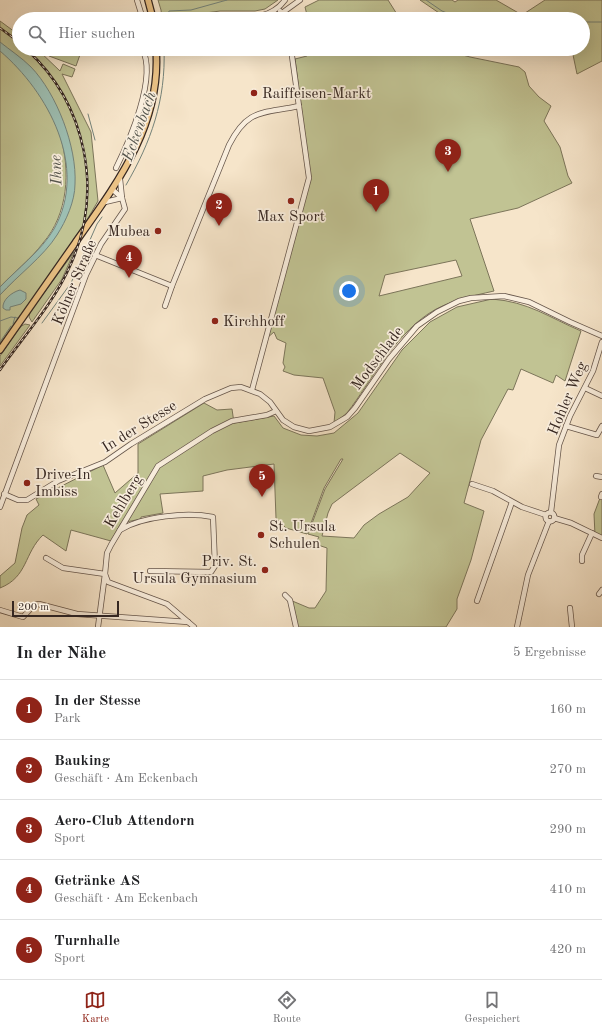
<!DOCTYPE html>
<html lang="de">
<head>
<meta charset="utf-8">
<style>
  body { margin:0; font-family:"Old Standard TT",serif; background:#f2f2f2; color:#202124 }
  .scale { position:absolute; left:12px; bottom:10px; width:107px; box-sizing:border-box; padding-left:4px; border:2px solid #362721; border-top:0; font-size:11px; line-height:14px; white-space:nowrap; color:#362721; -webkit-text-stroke:3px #f9eedd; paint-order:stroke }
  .you { position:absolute; left:349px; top:291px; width:14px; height:14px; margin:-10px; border:3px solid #fff; border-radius:50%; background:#1a73e8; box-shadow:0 0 0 6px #1a73e833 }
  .badge { display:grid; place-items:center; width:26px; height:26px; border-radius:50%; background:#8f2418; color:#fff; font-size:13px; font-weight:700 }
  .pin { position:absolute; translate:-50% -33px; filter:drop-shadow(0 1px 2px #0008) }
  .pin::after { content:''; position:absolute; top:21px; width:14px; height:12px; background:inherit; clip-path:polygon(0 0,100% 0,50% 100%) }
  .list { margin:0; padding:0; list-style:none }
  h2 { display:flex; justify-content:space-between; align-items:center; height:52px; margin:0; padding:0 16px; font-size:17px }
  h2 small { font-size:13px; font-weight:400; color:#757577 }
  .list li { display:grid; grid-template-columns:26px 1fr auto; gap:12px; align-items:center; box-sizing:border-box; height:60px; padding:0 16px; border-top:1px solid #e0e0e0 }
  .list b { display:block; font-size:15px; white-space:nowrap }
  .list p { margin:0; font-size:13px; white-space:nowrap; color:#757577 }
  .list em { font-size:13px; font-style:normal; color:#757577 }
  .icon { flex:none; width:22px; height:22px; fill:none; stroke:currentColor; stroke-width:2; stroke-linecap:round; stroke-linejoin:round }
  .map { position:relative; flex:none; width:602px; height:627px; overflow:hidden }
  .search { position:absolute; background:#fff; box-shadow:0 4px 16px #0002; left:12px; right:12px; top:12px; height:44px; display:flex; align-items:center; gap:10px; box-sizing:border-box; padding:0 14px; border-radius:22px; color:#757577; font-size:15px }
  .sheet { height:352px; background:#fff }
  nav { display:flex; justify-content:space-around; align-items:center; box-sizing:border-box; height:56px; border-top:1px solid #e0e0e0; background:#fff; font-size:11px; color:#757577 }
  nav a { display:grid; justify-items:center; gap:2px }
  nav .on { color:#8f2418 }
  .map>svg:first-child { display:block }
  .green { fill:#c1c393; stroke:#7c755a; fill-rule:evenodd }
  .water { fill:#9dbfb3; stroke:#748279 }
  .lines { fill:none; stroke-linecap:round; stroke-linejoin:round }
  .stream { stroke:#748279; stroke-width:1 }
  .minor-casing { stroke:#66564b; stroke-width:6 }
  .major-casing { stroke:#362721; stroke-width:8 }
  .minor { stroke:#f9eedd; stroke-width:4.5 }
  .major { stroke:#ebc285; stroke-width:5.5 }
  .rail-casing { stroke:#362721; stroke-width:2.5 }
  .rail { stroke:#f9eedd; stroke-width:1; stroke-dasharray:3; stroke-linecap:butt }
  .poi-dot { fill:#8f2418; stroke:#f9eedd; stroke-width:1.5 }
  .labels { text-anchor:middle; stroke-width:3.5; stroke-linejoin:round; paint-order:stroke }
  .poi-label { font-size:15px; fill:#362721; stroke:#f9eedd; text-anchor:start }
  .street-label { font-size:15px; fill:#362721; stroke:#f9eedd }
  .water-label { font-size:16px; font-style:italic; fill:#55554d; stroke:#f9eedd }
</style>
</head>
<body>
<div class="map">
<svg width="602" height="627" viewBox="0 0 602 627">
  <rect width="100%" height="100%" fill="#f6e5ca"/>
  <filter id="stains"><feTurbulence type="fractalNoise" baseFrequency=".005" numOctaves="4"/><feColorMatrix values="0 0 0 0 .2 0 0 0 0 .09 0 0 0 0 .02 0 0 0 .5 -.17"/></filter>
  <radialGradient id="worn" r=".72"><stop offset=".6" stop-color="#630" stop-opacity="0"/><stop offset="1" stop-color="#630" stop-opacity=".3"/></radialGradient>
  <g class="green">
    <path d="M158,0H278L265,9L255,11H220L162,19L161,10Z"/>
    <path d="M319,0H388L400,19H308L305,7Z"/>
    <path d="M420,0H452L455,2L458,0H496L522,15L545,0H602V61L577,74L572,50L567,49H583V19H452L445,17Z"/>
    <path d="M0,21L19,35V49H37L60,71L63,64L75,69L72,77L62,74L91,132L98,201L81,230L0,345V295L56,236L68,212L71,150L46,105C51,115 57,125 60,135C71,171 68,214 43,243C31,259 14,272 0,287Z"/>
    <path d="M52,49H82L76,66L49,56Z"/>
    <path d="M307,49H441L470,57L519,67L525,72L529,86L539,97L551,106L544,121L560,147L568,176L572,183L518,208L470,219L494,291C472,296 447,301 428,314C393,338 372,380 347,413L334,423L335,412L323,378L294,375L283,371L285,367L283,363L286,343L277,339L274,332L267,338L310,177L295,59L307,56ZM456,260L462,276L379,296L385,275Z"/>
    <path d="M74,252L62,279L32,322L29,317L30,312Z"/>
    <path d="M492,299C529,302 548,317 581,331L565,381L556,375L553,383L521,369L513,390L508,389L481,440L464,503L484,511L471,560L457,599V609L446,627H295L290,600L309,608H315L326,591L327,548L315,544L319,537L308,534L325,489L343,459H341L324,488L307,534L286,528L276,518L274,464L227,470L203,476V491L160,494L163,513L141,517V519L121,523L111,541L71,530L66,551L43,535C24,553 28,577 0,588V576L15,563L22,528L27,515L39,505L36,499L103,465L115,493L138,473V444L204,403L217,410L232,409L234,423L274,416L283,428L301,435L317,436L334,433L358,413L402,350L430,322L457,307ZM400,453L430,473L408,497L379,514L364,525L354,538L322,536L328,513L332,504Z"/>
    <path d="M25,324L30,325L0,366V356L20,327Z"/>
    <path d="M600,498H602V538L595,535L594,514Z"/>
  </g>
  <g class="water">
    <path d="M0,42C10,50 22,58 31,67C57,94 77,147 75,184C75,201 66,221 57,235C44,256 17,276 0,295V287C18,268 41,251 54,229C89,167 48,92 0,51Z"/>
    <path d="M20,290L26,293V299L21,304L10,307V310H6L3,308C2,300 12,292 20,290Z"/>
  </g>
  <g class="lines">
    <g class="stream">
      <path d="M426,0L442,11L462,19"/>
      <path d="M167,19L169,11L191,10L227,0"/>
      <path d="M583,22H602"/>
      <path d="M88,114L95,140"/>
      <path d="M126,185C151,142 166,100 164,49"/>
      <path d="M0,321L11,317L18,318"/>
      <path d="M42,323L71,283L97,224L102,217"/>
      <path d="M13,324L15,317"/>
      <path d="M0,342L11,326"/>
    </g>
    <defs>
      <g id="minor">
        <path d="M137,0L141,13L140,19"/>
        <path d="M280,11L286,19"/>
        <path d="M282,13L300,0"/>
        <path d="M224,19C245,18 271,20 285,0"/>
        <path d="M116,168C129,142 158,76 142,49"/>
        <path d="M120,179L122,198"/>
        <path d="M105,202L122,198"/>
        <path d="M95,255L172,286L165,306"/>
        <path d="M172,286L229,145C248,108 262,114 299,106"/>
        <path d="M585,388L602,396"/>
        <path d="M252,390L309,178L291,49"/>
        <path d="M566,426L597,435L602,426"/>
        <path d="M596,476L602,477"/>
        <path d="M472,484L493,491L522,507L546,515"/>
        <path d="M4,494L18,500H27L58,481L105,462L131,444L205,399L231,388L241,387L260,394L270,402L283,420L294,427L309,431L330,427L347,417L355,408L389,359L417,326L437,312L459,301L471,298L504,296L529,302L570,322L602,336"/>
        <path d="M601,497L602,494"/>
        <path d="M0,507L86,275L101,244L125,209L122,198L113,190"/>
        <path d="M551,512L559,445L570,416L593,371L602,342"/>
        <circle cx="550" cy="517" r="4.5"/>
        <path d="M554,518L571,523L602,538"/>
        <path d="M120,530C143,516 187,512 213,517L215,566L211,572L150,571"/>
        <path d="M46,558L63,568L105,574L98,627"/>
        <path d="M582,561V555L592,533"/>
        <path d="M599,594L602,590"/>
        <path d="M285,595L290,600L296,627"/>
        <path d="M477,601L512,502"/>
        <path d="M570,608L572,627"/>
        <path d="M0,610L23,617L34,605L39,604L77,614L188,622"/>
        <path d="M194,627L167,604L108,582L105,574L107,553L111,545L158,466L212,431L232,421L267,415L276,411"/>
        <path d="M517,627L528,575L549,521"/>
      </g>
      <g id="major">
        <path d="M148,0L153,19"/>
        <path d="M0,350C25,314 50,279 75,243C116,185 162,125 156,49"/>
      </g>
    </defs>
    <use href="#minor" class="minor-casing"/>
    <use href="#major" class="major-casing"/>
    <use href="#minor" class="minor"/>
    <use href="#major" class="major"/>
    <defs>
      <g id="rail">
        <path d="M0,28L19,42"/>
        <path d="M0,370C23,337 54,303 70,266C104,192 87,104 26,49"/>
      </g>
    </defs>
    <use href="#rail" class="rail-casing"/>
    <use href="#rail" class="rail"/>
  </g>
  <g class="poi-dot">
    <circle cx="254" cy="93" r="4"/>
    <circle cx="291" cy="201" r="4"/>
    <circle cx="158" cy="231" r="4"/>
    <circle cx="215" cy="321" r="4"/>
    <circle cx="27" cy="483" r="4"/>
    <circle cx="261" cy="535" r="4"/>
    <circle cx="265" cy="570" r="4"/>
  </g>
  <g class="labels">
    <g class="poi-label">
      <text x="262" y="98">Raiffeisen-Markt</text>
      <text x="291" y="221" text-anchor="middle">Max Sport</text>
      <text x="150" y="236" text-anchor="end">Mubea</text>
      <text x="223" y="326">Kirchhoff</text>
      <text x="35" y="479">Drive-In<tspan x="35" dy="17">Imbiss</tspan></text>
      <text x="269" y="531">St. Ursula<tspan x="269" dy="17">Schulen</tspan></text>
      <text x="257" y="566" text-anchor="end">Priv. St.<tspan x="257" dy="17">Ursula Gymnasium</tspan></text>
    </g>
    <g class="street-label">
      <text transform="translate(74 282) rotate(-67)" y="5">Kölner Straße</text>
      <text transform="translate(377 358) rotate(-53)" y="5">Modschlade</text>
      <text transform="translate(567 398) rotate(-67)" y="5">Hohler Weg</text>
      <text transform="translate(139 426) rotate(-32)" y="5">In der Stesse</text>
      <text transform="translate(123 501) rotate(-59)" y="5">Kehlberg</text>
    </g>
    <g class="water-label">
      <text transform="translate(138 126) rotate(-70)" y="6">Eckenbach</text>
      <text transform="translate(55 170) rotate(-92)" y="6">Ihne</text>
    </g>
  </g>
  <rect width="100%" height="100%" filter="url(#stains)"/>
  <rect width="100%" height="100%" fill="url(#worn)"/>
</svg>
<div class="scale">200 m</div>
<div class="you"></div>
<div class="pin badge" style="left:376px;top:212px">1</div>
<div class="pin badge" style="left:219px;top:226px">2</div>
<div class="pin badge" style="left:448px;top:172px">3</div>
<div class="pin badge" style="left:129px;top:278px">4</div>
<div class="pin badge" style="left:262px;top:497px">5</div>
<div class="search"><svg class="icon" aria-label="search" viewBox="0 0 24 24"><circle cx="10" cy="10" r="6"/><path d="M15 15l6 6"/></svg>Hier suchen</div>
</div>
<section class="sheet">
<h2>In der Nähe<small>5 Ergebnisse</small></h2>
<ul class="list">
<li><span class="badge">1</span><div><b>In der Stesse</b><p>Park</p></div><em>160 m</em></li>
<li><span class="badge">2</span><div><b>Bauking</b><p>Geschäft · Am Eckenbach</p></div><em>270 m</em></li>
<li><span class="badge">3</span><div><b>Aero-Club Attendorn</b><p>Sport</p></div><em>290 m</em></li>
<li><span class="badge">4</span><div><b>Getränke AS</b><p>Geschäft · Am Eckenbach</p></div><em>410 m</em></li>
<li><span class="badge">5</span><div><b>Turnhalle</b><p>Sport</p></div><em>420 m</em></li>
</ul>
</section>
<nav>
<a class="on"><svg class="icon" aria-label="map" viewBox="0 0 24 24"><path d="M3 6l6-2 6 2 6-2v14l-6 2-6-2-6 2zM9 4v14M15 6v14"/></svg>Karte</a>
<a><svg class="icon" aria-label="directions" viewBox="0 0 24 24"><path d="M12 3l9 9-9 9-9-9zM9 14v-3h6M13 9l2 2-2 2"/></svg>Route</a>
<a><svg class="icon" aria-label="saved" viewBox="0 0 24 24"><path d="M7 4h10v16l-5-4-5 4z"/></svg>Gespeichert</a>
</nav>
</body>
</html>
